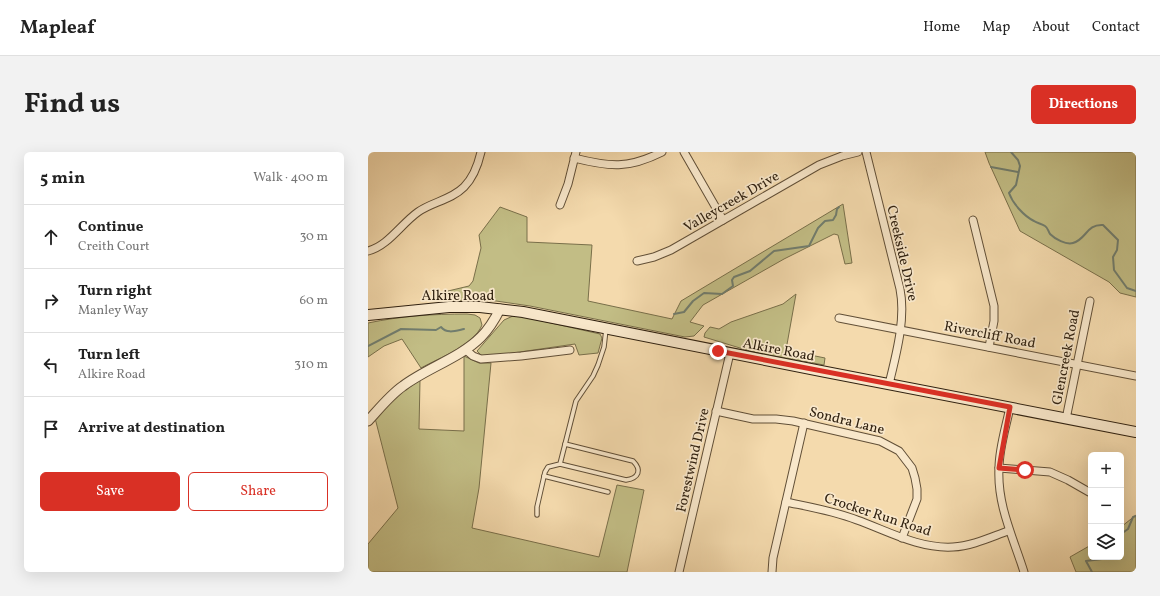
<!DOCTYPE html>
<html lang="en">
<head>
<meta charset="utf-8">
<style>
  body { margin:0; font-family:Vollkorn,serif; background:#f2f2f2; color:#222 }
  .controls { position:absolute; right:12px; bottom:12px; display:grid; overflow:hidden; border-radius:6px; box-shadow:0 4px 16px #0002 }
  .controls button { width:36px; height:36px; display:grid; place-items:center; padding:0; border:0; border-bottom:1px solid #e0e0e0; background:#fff; color:#222; font:20px sans-serif }
  .stop { position:absolute; width:12px; height:12px; margin:-9px; border:3px solid #d93025; border-radius:50%; background:#fff }
  .stop.end { background:#d93025; border-color:#fff; box-shadow:0 1px 4px #0008 }
  .list { margin:0; padding:0; list-style:none }
  h2 { display:flex; justify-content:space-between; align-items:center; height:52px; margin:0; padding:0 16px; font-size:17px }
  h2 small { font-size:13px; font-weight:400; color:#767676 }
  .list li { display:grid; grid-template-columns:26px 1fr auto; gap:12px; align-items:center; box-sizing:border-box; height:64px; padding:0 16px; border-top:1px solid #e0e0e0 }
  .list b { display:block; font-size:15px; white-space:nowrap }
  .list p { margin:0; font-size:13px; white-space:nowrap; color:#767676 }
  .list em { font-size:13px; font-style:normal; color:#767676 }
  .actions { display:flex; gap:8px; padding:12px 16px }
  .actions a { flex:1; padding:9px 0; border:1px solid #d93025; border-radius:6px; text-align:center; font-size:14px; color:#d93025 }
  .actions .main { background:#d93025; color:#fff }
  .icon { flex:none; width:22px; height:22px; fill:none; stroke:currentColor; stroke-width:2; stroke-linecap:round; stroke-linejoin:round }
  .map { position:relative; flex:none; width:768px; height:420px; overflow:hidden; border-radius:6px }
  header { display:flex; align-items:center; gap:24px; box-sizing:border-box; height:56px; padding:0 20px; background:#fff; border-bottom:1px solid #e0e0e0 }
  header strong { font-size:19px }
  nav { display:flex; gap:22px; margin-inline-start:auto; font-size:14px }
  .intro { display:flex; align-items:center; justify-content:space-between; box-sizing:border-box; height:96px; padding:0 24px }
  h1 { margin:0; font-size:28px }
  .button { padding:10px 18px; border-radius:6px; background:#d93025; color:#fff; font-size:14px; font-weight:700 }
  main { display:flex; gap:24px; padding:0 24px }
  aside { flex:1; background:#fff; border-radius:6px; box-shadow:0 4px 16px #0002 }
  .map>svg:first-child { display:block }
  .green { fill:#c2bd85; stroke:#796f4a }
  .lines { fill:none; stroke-linecap:round; stroke-linejoin:round }
  .stream { stroke:#717d6e; stroke-width:2 }
  .service-casing { stroke:#614f37; stroke-width:5.5 }
  .minor-casing { stroke:#614f37; stroke-width:9 }
  .tertiary-casing { stroke:#614f37; stroke-width:11 }
  .secondary-casing { stroke:#302110; stroke-width:12 }
  .service { stroke:#f8e7ca; stroke-width:3.5 }
  .minor { stroke:#f8e7ca; stroke-width:7 }
  .tertiary { stroke:#f8e7ca; stroke-width:9 }
  .secondary { stroke:#f8e7ca; stroke-width:10 }
  .route { stroke:#d93025; stroke-width:5 }
  .labels { text-anchor:middle; stroke-width:3.5; stroke-linejoin:round; paint-order:stroke }
  .street-label { font-size:14px; fill:#302110; stroke:#f8e7ca }
</style>
</head>
<body>
<header>
<strong>Mapleaf</strong>
<nav><a>Home</a><a>Map</a><a>About</a><a>Contact</a></nav>
</header>
<div class="intro"><h1>Find us</h1><a class="button">Directions</a></div>
<main>
<aside>
<h2>5 min<small>Walk · 400 m</small></h2>
<ul class="list">
<li><svg class="icon" aria-label="ahead" viewBox="0 0 24 24"><path d="M12 20V5M6 11l6-6 6 6"/></svg><div><b>Continue</b><p>Creith Court</p></div><em>30 m</em></li>
<li><svg class="icon" aria-label="right" viewBox="0 0 24 24"><path d="M7 20v-9h11M14 6l5 5-5 5"/></svg><div><b>Turn right</b><p>Manley Way</p></div><em>60 m</em></li>
<li><svg class="icon" aria-label="left" viewBox="0 0 24 24"><path d="M17 20v-9H6M10 6l-5 5 5 5"/></svg><div><b>Turn left</b><p>Alkire Road</p></div><em>310 m</em></li>
<li><svg class="icon" aria-label="arrive" viewBox="0 0 24 24"><path d="M6 21V4h12l-3 4 3 4H6"/></svg><div><b>Arrive at destination</b></div></li>
</ul>
<div class="actions"><a class="main">Save</a><a>Share</a></div>
</aside>
<div class="map">
<svg width="768" height="420" viewBox="0 0 768 420">
  <rect width="100%" height="100%" fill="#f4daad"/>
  <filter id="stains"><feTurbulence type="fractalNoise" baseFrequency=".005" numOctaves="4"/><feColorMatrix values="0 0 0 0 .2 0 0 0 0 .09 0 0 0 0 .02 0 0 0 .5 -.17"/></filter>
  <radialGradient id="worn" r=".72"><stop offset=".6" stop-color="#630" stop-opacity="0"/><stop offset="1" stop-color="#630" stop-opacity=".3"/></radialGradient>
  <g class="green">
    <path d="M617,0H768V145L752,141L741,130L652,79L621,11Z"/>
    <path d="M475,52L484,111L477,112L470,83L466,82L416,107L335,153L322,170L336,174L326,184L317,185L162,154L128,149L79,148L80,139L101,134L105,129L113,96L111,83L132,55L159,65V90L224,93L220,149L304,167L313,149Z"/>
    <path d="M428,142L418,198L457,206L456,213L385,200L336,185L337,181L342,175L351,177L363,170L415,152Z"/>
    <path d="M99,162L107,163L112,166L114,173C106,193 71,206 53,216L34,187L16,194L0,205V171C33,164 65,162 99,162Z"/>
    <path d="M145,164H152L232,182L234,186L230,201L211,203L207,192L124,204H114L109,199L136,168Z"/>
    <path d="M96,204L111,211H123L111,336L104,376L231,405L249,333L276,338L259,420H0V392L30,356L7,266L27,245L52,228L51,277L96,279Z"/>
    <path d="M768,363V420H708L702,405L723,393V405H753V375Z"/>
  </g>
  <g class="lines">
    <g class="stream">
      <path d="M643,0L650,8L652,14L648,33L641,41C645,52 656,64 666,69C669,71 674,72 677,74C680,76 680,79 682,82C687,87 698,93 705,91C719,87 718,72 735,73L750,88L749,98L745,105L746,118L759,136L768,139"/>
      <path d="M623,15L650,20"/>
      <path d="M306,162L316,160L325,149L336,141L354,142L365,134L364,128L366,125L382,119L406,99L441,94L450,76L457,69L465,68L468,63L469,57L471,55"/>
      <path d="M0,194L33,177L68,178L73,175C79,182 87,179 96,177"/>
      <path d="M753,382L760,377L765,365L768,364"/>
      <path d="M724,420L718,409L734,407V405"/>
    </g>
    <defs>
      <g id="service">
        <path d="M192,312L258,328C271,326 274,318 265,309L197,292"/>
        <path d="M176,324L240,340"/>
        <path d="M169,363V355L177,320L180,315L192,312L208,249L225,224L230,213L236,195L238,177"/>
      </g>
      <g id="minor">
        <path d="M316,0L355,68"/>
        <path d="M498,0L532,137C538,167 528,203 521,232"/>
        <path d="M206,6C242,15 260,17 294,0"/>
        <path d="M192,53L200,32L208,0"/>
        <path d="M605,68L626,154V169L621,195"/>
        <path d="M0,99C20,94 33,72 50,60C64,50 83,48 96,35C106,25 110,13 113,0"/>
        <path d="M269,109L286,105L303,98L451,13L474,4L490,0"/>
        <path d="M471,166L768,224"/>
        <path d="M98,198L105,204L113,207L153,204L202,198"/>
        <path d="M642,255C638,275 631,296 631,316C629,353 645,385 656,420"/>
        <path d="M348,259L385,267H408L425,269L512,289L531,299L544,316L547,326L549,337V347L534,386"/>
        <path d="M698,267L722,149"/>
        <path d="M631,316L682,320L700,328L721,340"/>
        <path d="M418,350C442,355 466,359 489,368C520,379 551,397 585,395C604,394 623,385 640,379"/>
        <path d="M311,420L362,201"/>
        <path d="M404,420L405,406L436,271"/>
      </g>
      <path id="tertiary" d="M0,269C11,257 22,243 35,234C59,216 92,206 113,185C121,177 127,167 132,157"/>
      <path id="secondary" d="M0,163L81,155H112L155,160L458,220L768,280"/>
    </defs>
    <use href="#service" class="service-casing"/>
    <use href="#minor" class="minor-casing"/>
    <use href="#tertiary" class="tertiary-casing"/>
    <use href="#secondary" class="secondary-casing"/>
    <use href="#service" class="service"/>
    <use href="#minor" class="minor"/>
    <use href="#tertiary" class="tertiary"/>
    <use href="#secondary" class="secondary"/>
  </g>
  <g class="lines">
    <path class="route" d="M350,199L642,255L631,316L657,318"/>
  </g>
  <g class="labels">
    <g class="street-label">
      <text transform="translate(363 49) rotate(-30)" y="5">Valleycreek Drive</text>
      <text transform="translate(535 101) rotate(77)" y="5">Creekside Drive</text>
      <text x="90" y="148">Alkire Road</text>
      <text transform="translate(622 182) rotate(11)" y="5">Rivercliff Road</text>
      <text transform="translate(411 197) rotate(11)" y="5">Alkire Road</text>
      <text transform="translate(697 205) rotate(-79)" y="5">Glencreek Road</text>
      <text transform="translate(479 268) rotate(14)" y="5">Sondra Lane</text>
      <text transform="translate(324 308) rotate(-77)" y="5">Forestwind Drive</text>
      <text transform="translate(510 362) rotate(18)" y="5">Crocker Run Road</text>
    </g>
  </g>
  <rect width="100%" height="100%" filter="url(#stains)"/>
  <rect width="100%" height="100%" fill="url(#worn)"/>
</svg>
<div class="controls">
<button>+</button>
<button>−</button>
<button><svg class="icon" aria-label="layers" viewBox="0 0 24 24"><path d="M12 4l9 5-9 5-9-5zM3 14l9 5 9-5"/></svg></button>
</div>
<div class="stop" style="left:657px;top:318px"></div>
<div class="stop end" style="left:350px;top:199px"></div>
</div>
</main>
</body>
</html>
